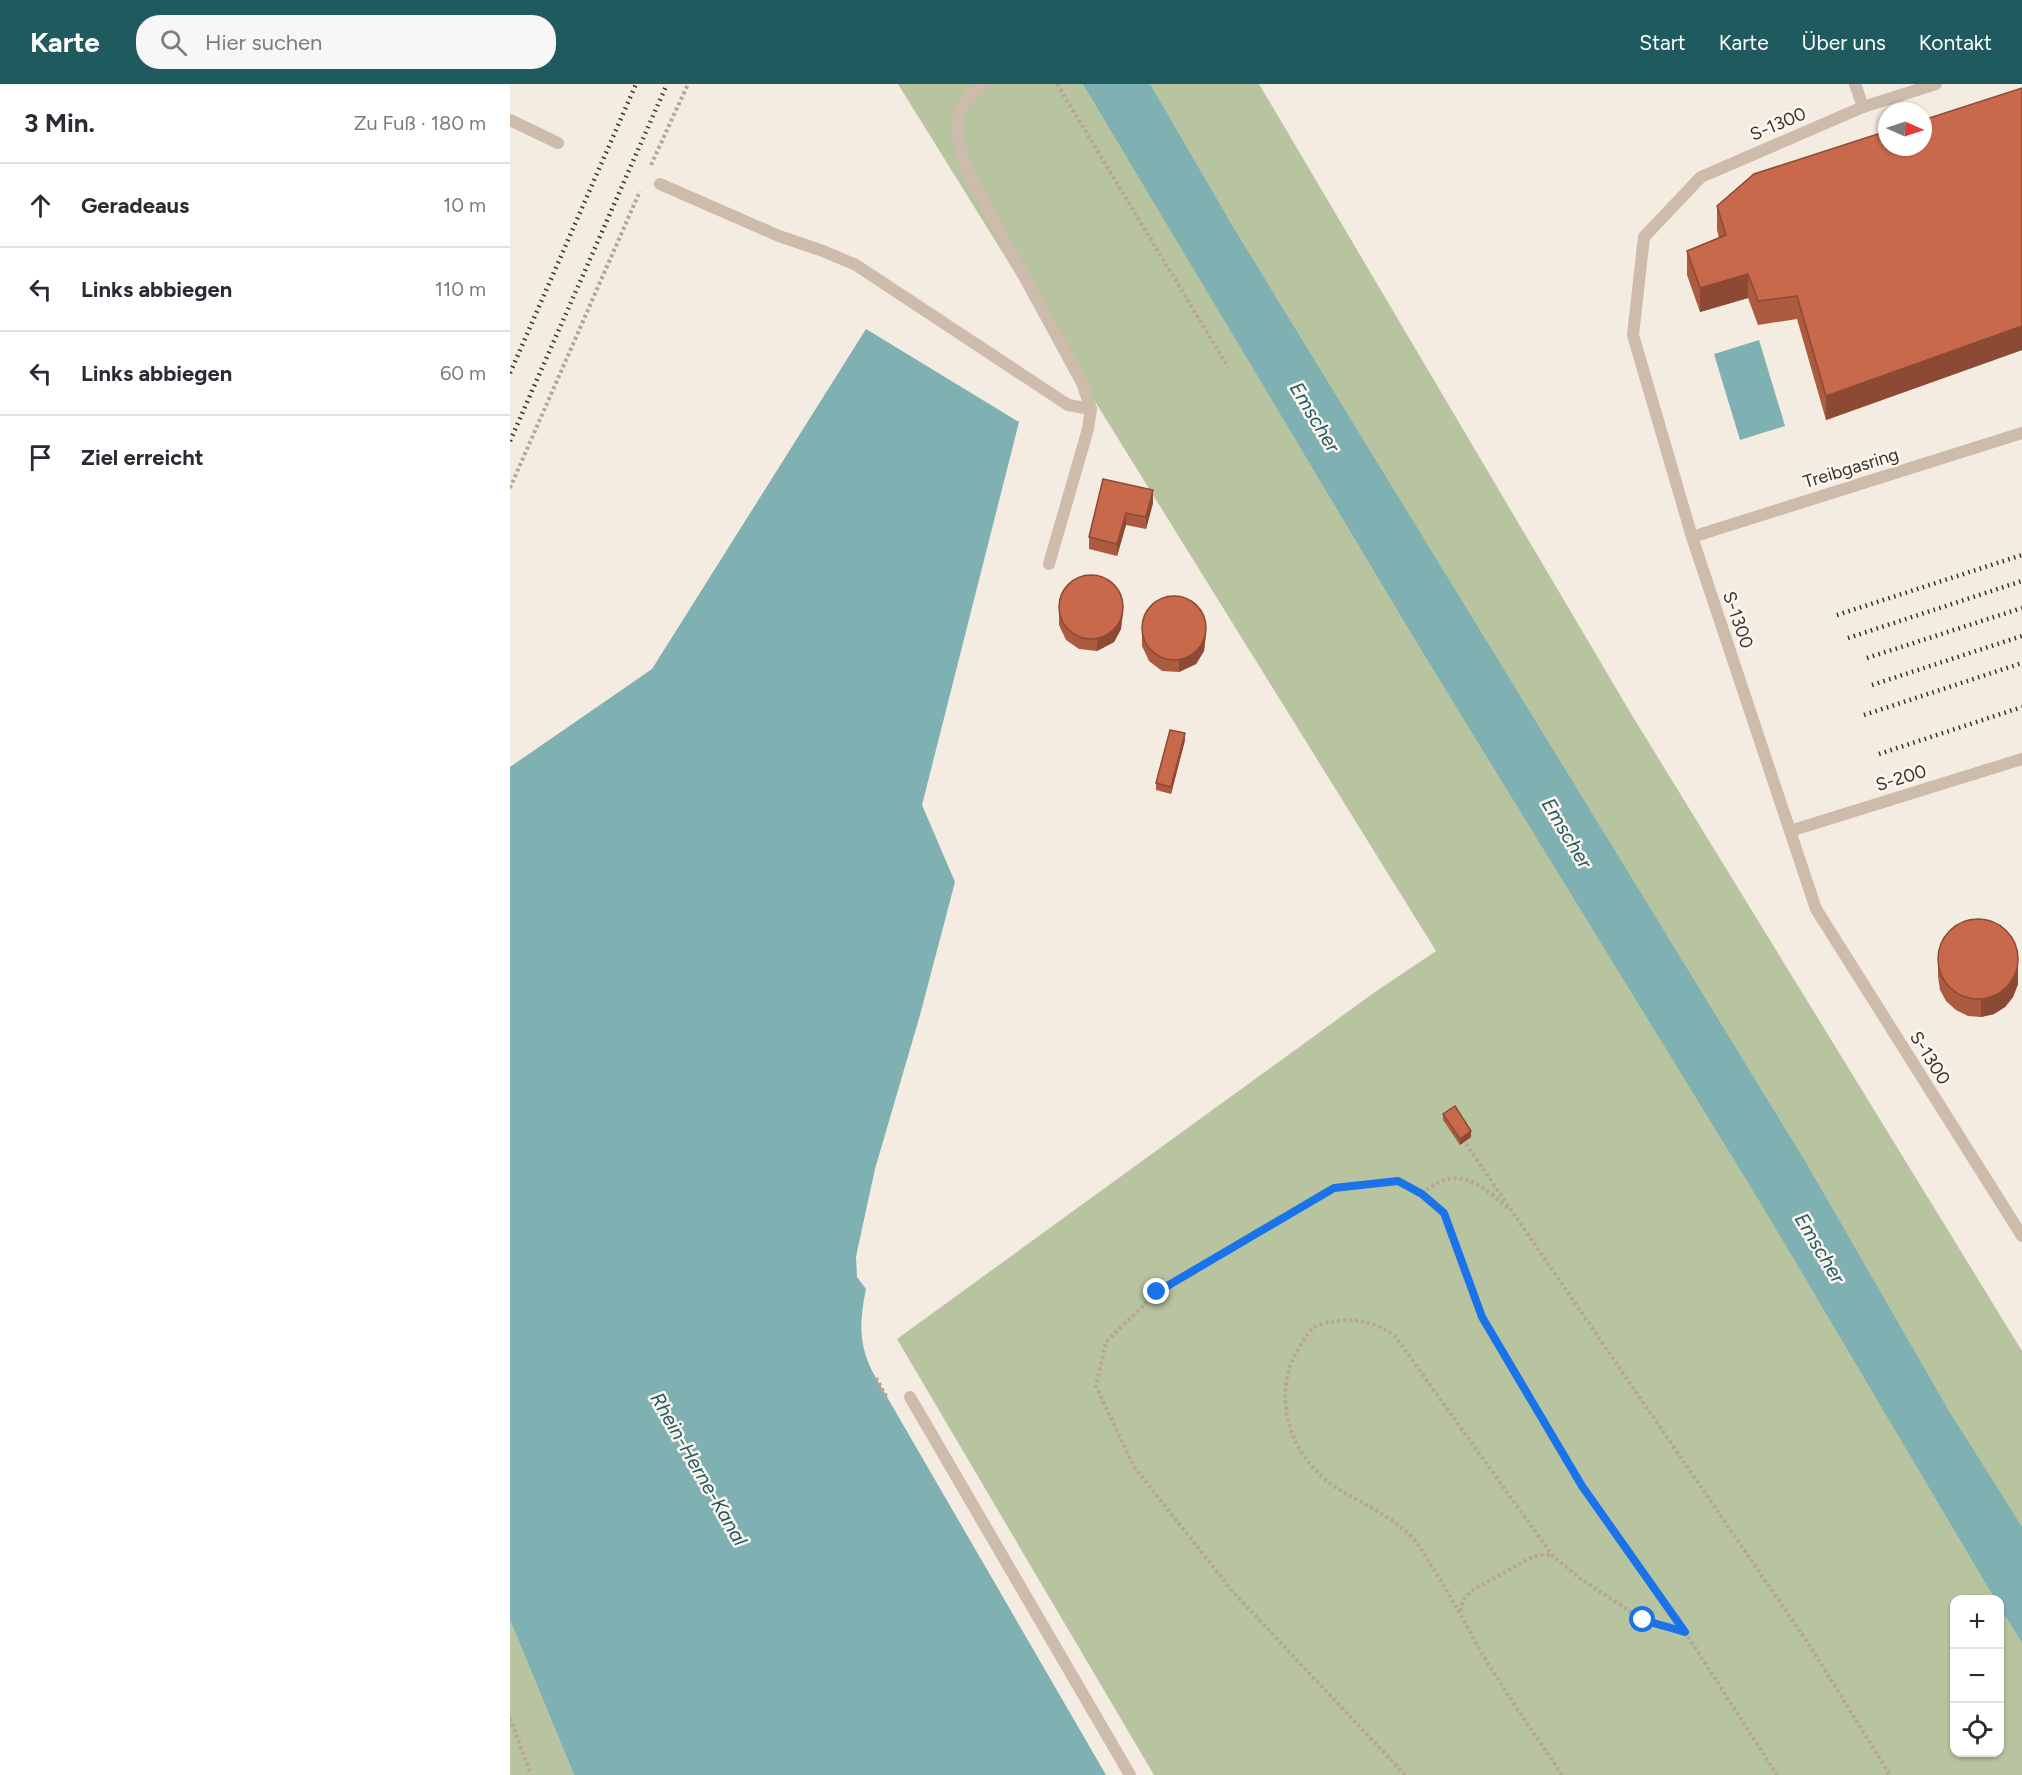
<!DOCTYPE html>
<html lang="de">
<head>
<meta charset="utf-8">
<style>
  body { margin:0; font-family:Figtree,sans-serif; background:#f7f7f7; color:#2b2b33 }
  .controls { position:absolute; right:18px; bottom:18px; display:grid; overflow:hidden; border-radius:12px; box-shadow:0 2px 4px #0004 }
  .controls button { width:54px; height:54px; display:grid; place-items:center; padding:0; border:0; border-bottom:2px solid #e1e1e2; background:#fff; color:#2b2b33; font:30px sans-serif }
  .compass { position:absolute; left:1368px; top:18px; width:54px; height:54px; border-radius:50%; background:#fff; box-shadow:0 2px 4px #0004; rotate:93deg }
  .stop { position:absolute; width:18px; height:18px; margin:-14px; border:4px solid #1a73e8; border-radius:50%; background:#fff }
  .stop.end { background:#1a73e8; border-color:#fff; box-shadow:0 2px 6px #0008 }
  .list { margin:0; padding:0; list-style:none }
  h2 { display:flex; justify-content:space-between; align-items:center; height:78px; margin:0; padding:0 24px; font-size:26px }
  h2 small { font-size:20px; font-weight:400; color:#7c7c81 }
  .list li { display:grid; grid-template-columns:39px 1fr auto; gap:18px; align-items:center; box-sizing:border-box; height:84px; padding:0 24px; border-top:2px solid #e1e1e2 }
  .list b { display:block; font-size:22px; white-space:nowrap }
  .list em { font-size:20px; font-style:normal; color:#7c7c81 }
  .icon { flex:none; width:33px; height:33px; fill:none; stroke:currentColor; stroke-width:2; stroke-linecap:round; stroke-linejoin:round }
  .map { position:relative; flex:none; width:1512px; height:1691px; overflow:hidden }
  header { display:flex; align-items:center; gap:36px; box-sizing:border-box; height:84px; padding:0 30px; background:#1f5a5e; color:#fff }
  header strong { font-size:28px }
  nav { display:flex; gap:33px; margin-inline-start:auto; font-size:21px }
  .search { width:420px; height:54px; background:#f7f7f7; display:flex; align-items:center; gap:15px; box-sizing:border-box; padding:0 21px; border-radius:24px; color:#7c7c81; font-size:22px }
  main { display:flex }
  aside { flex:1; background:#fff }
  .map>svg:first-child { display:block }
  .green { fill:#b8c4a0; fill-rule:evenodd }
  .water { fill:#7fb0b2 }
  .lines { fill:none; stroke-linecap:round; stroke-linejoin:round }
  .path { stroke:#b9a596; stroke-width:4; stroke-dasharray:3 3; stroke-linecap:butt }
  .service { stroke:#cdbbac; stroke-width:12 }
  .rail { stroke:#3b302b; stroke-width:4.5; stroke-dasharray:1.5 4.5; stroke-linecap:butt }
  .wall { fill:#ac5a40 }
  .shaded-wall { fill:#8c4a34 }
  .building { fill:#c8694b; stroke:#8c4a34; stroke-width:1.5 }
  .route { stroke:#1a73e8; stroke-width:8 }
  .labels { text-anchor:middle; stroke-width:5; stroke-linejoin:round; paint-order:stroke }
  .street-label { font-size:18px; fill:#3b302b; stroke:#fbf5ee }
  .water-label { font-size:20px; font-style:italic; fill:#1f5a5e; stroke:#fbf5ee }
</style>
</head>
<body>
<header>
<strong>Karte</strong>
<div class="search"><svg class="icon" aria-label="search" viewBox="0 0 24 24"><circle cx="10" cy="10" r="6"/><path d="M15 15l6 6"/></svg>Hier suchen</div>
<nav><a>Start</a><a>Karte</a><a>Über uns</a><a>Kontakt</a></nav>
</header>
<main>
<aside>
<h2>3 Min.<small>Zu Fuß · 180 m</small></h2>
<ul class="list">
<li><svg class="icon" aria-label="ahead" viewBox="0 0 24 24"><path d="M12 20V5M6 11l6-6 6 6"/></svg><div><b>Geradeaus</b></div><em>10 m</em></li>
<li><svg class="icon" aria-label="left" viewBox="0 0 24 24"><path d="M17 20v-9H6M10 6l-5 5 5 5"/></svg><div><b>Links abbiegen</b></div><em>110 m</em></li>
<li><svg class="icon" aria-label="left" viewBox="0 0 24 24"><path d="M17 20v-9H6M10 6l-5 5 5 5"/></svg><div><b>Links abbiegen</b></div><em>60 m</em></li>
<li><svg class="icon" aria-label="arrive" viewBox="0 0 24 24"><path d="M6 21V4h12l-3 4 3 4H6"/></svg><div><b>Ziel erreicht</b></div></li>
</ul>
</aside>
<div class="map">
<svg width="1512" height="1691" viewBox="0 0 1512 1691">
  <rect width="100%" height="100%" fill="#f4ebe1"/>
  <g class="green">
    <path d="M388,0H749L1120,628L1512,1267V1691H644L387,1255L865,908L926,867ZM1444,1516H1490V1668H1444Z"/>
    <path d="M0,1536L64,1691H0Z"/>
  </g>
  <g class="water">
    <path d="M573,0H640L723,143L1295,1077L1439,1327L1512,1443V1559L1490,1523V1516L1485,1515L1253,1123L907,559Z"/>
    <path d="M356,245L509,338L412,721L445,798L410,931L365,1085L350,1154L346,1173L347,1193L356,1205C349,1239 348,1263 366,1294L596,1691H64L0,1536V683L142,585Z"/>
    <path d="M1249,256L1275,342L1230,356L1204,270Z"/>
  </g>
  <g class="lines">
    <g class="path">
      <path d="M547,0L718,283"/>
      <path d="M141,81L178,0"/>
      <path d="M0,404L130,107"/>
      <path d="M956,1060L1300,1562L1380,1691"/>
      <path d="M912,1110C946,1079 969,1099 998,1124"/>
      <path d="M366,1294L377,1314"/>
      <path d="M950,1527L953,1516L961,1507L1022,1473L1031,1471H1041"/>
      <path d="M0,1634L21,1691"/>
      <path d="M895,1691L724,1509L624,1383L586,1302L596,1258L647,1208L824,1104L888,1097L912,1110L934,1129L972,1233L1072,1402L1175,1548L1267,1691"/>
      <path d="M1052,1691C1025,1650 995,1609 970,1566C955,1539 941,1513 925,1487C919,1479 914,1469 908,1460C888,1435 856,1422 830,1406C787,1380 765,1330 780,1282C783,1273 797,1249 804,1243C807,1241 817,1238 821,1238C847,1233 864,1238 885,1252L1042,1471L1068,1493L1133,1536L1175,1548"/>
    </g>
    <g class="service">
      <path d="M474,0C439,23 445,51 457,87L572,299L581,325L578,345L539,480"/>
      <path d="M1345,0L1353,23L1191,93L1134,153L1123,251L1182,453L1306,825L1512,1152"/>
      <path d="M1353,23L1426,0"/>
      <path d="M0,36L48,59"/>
      <path d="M150,100L269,152L313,167L346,181L558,321L581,325"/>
      <path d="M1182,453L1512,349"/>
      <path d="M1280,747L1512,675"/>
      <path d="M400,1313L620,1691"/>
    </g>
    <g class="rail">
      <path d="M0,289L126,0"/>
      <path d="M0,357L157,0"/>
      <path d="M1327,531L1512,471"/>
      <path d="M1338,554L1512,497"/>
      <path d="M1357,574L1512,524"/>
      <path d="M1362,601L1512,552"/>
      <path d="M1354,631L1512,579"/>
      <path d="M1369,670L1512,623"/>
    </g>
  </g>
  <g class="wall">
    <path d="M1512,4V266L1316,336L1287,235L1248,241L1238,214L1190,228L1177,191V167L1209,154L1207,146V122Z"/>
    <path d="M593,395L643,419L636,445L616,441L607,472L579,465V453Z"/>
    <path d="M549,515L613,530L611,545L604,558L587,567L569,565L556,556L549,541Z"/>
    <path d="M632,550L696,552L694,567L686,580L669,588L652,587L639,577L632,562Z"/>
    <path d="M675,656L661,710L646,706V699Z"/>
    <path d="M1428,874L1508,887V900L1503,913L1495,923L1484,930L1471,933L1458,932L1446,926L1436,917L1430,906L1428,892Z"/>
    <path d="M933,1030L961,1053L950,1061L933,1036Z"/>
  </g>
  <g class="shaded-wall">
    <path d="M1238,190V214L1190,228V204Z"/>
    <path d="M1512,242V266L1316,336V312Z"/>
    <path d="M643,406V419L636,445V433Z"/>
    <path d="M616,429V441L607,472V460Z"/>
    <path d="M613,518L611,545L604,558L587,567V555Z"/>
    <path d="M696,540L694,567L686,580L669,588V576Z"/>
    <path d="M675,649V656L661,710V703Z"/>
    <path d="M1508,869V900L1503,913L1495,923L1484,930L1471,933V915Z"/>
    <path d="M961,1047V1053L950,1061V1055Z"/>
  </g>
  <g class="building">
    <path d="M1512,4V242L1316,312L1287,212L1248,217L1238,190L1190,204L1177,167L1216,151L1207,122L1244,90L1377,47V63H1413V36Z"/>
    <path d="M593,395L643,406L636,433L616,429L607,460L579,453Z"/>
    <circle cx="581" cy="523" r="32"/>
    <circle cx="664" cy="544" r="32"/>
    <path d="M660,646L675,649L661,703L646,699Z"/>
    <circle cx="1468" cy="875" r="40"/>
    <path d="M945,1022L961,1047L950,1055L933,1030Z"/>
  </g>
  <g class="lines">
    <path class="route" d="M647,1208L824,1104L888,1097L912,1110L934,1129L972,1233L1072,1402L1175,1548L1133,1536"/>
  </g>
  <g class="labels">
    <g class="street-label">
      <text transform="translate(1268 40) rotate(-23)" y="6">S-1300</text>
      <text transform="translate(1341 384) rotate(-17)" y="6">Treibgasring</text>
      <text transform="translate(1228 536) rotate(71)" y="6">S-1300</text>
      <text transform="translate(1391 694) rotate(-17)" y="6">S-200</text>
      <text transform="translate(1420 974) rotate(58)" y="6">S-1300</text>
    </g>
    <g class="water-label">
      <text transform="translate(805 333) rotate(59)" y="7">Emscher</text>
      <text transform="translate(1057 749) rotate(59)" y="7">Emscher</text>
      <text transform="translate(1310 1164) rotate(59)" y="7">Emscher</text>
      <text transform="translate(189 1385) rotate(60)" y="7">Rhein-Herne-Kanal</text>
    </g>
  </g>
</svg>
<div class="controls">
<button>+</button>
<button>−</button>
<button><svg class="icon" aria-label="locate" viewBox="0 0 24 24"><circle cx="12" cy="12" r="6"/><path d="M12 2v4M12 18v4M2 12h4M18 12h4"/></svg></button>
</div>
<svg class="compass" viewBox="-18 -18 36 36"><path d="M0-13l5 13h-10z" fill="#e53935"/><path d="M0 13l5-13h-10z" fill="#7c7c81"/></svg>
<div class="stop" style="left:1133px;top:1536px"></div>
<div class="stop end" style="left:647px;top:1208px"></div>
</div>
</main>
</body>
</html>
